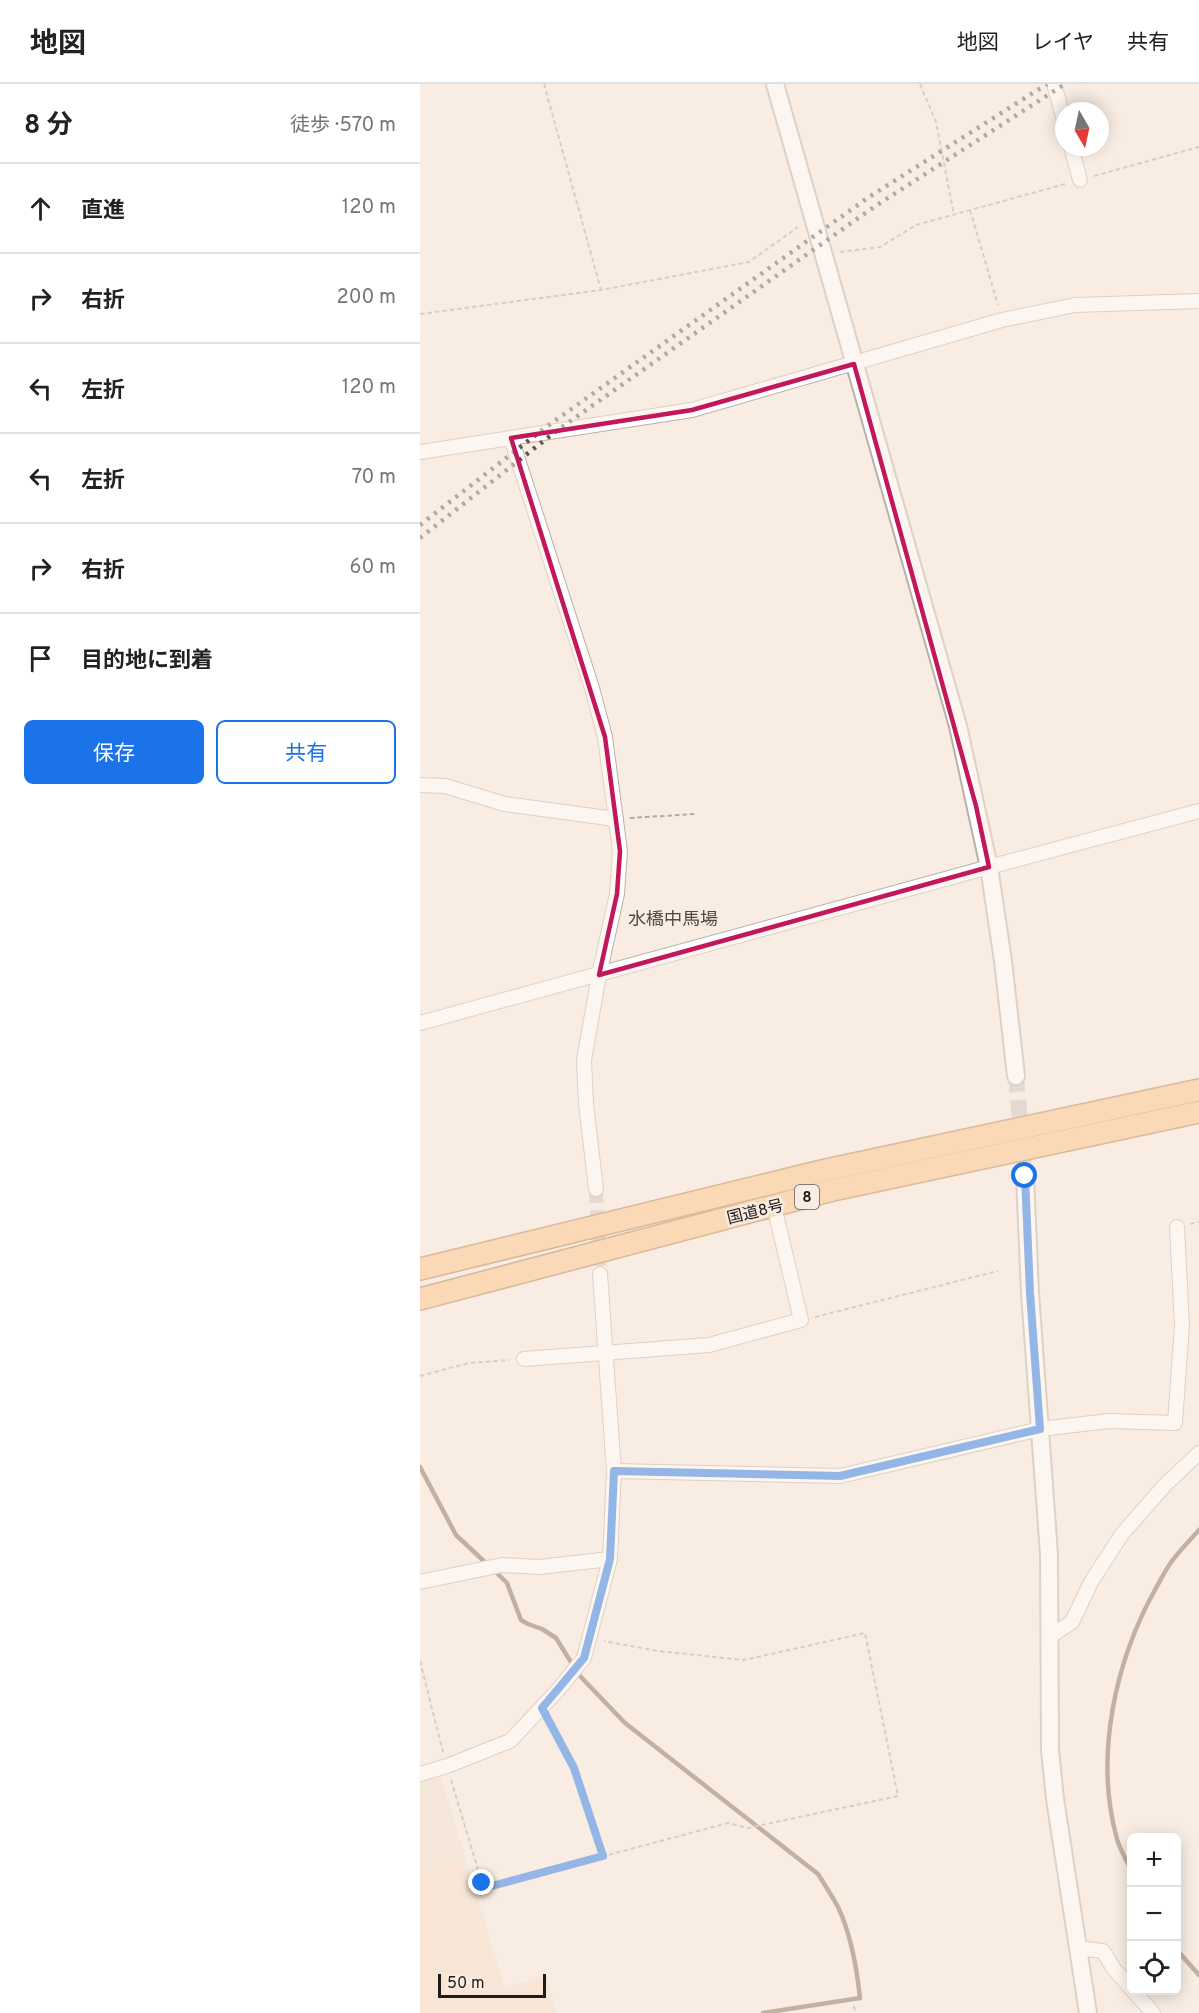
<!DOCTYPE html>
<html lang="ja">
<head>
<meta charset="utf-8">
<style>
  body { margin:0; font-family:Overpass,"Noto Sans JP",sans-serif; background:#f6f6f6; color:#222 }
  .controls { position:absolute; right:18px; bottom:18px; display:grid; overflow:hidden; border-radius:9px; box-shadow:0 3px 15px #0003 }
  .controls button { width:54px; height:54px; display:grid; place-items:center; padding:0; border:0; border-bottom:2px solid #e0e0e0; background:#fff; color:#222; font:30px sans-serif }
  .compass { position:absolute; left:635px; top:18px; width:54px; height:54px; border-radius:50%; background:#fff; box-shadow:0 3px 15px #0003; rotate:171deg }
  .scale { position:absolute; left:18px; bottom:15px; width:108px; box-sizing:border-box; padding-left:6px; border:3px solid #1f1b17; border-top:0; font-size:16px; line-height:21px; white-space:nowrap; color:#1f1b17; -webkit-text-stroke:4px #f9ede3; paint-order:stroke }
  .stop { position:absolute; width:18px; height:18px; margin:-14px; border:4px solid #1a73e8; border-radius:50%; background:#fff }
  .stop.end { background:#1a73e8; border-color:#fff; box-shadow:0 2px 6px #0008 }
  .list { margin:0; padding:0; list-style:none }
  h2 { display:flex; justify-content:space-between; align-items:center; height:78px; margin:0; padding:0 24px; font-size:26px }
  h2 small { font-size:20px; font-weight:400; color:#767676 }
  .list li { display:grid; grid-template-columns:39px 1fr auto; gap:18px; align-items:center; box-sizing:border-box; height:90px; padding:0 24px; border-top:2px solid #e0e0e0 }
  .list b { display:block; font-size:22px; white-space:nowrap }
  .list em { font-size:20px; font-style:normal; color:#767676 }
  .actions { display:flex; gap:12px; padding:18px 24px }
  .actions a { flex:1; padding:14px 0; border:2px solid #1a73e8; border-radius:9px; text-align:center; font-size:21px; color:#1a73e8 }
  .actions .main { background:#1a73e8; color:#fff }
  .icon { flex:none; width:33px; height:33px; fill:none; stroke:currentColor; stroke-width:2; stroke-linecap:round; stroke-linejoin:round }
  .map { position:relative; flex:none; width:779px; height:1929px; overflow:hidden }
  header { display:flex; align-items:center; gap:36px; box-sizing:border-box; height:84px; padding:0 30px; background:#fff; border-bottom:2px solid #e0e0e0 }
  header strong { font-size:28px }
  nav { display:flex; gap:33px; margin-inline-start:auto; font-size:21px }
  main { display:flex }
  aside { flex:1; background:#fff }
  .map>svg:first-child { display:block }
  .built { fill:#f2e1d1 }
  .green { fill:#f5dbc3 }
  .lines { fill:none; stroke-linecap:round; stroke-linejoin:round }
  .stream { stroke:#7e6955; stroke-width:4.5 }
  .minor-tunnel { stroke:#cdc3ba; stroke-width:14; stroke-dasharray:14 7; stroke-linecap:butt }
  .tertiary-tunnel { stroke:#cdc3ba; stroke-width:16; stroke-dasharray:16 8; stroke-linecap:butt }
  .minor-casing { stroke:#bbb0a6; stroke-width:16 }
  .tertiary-casing { stroke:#bbb0a6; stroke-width:20 }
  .trunk-casing { stroke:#ae7a44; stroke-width:24 }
  .path { stroke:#b2a9a1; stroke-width:2; stroke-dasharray:4.5 3; stroke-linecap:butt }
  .minor { stroke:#fff; stroke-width:14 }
  .tertiary { stroke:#fff; stroke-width:16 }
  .trunk { stroke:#fcbe7e; stroke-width:21 }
  .rail { stroke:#5e5852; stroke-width:4.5; stroke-dasharray:3 6; stroke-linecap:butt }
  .route { stroke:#1a73e8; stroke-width:8 }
  .marked { fill:none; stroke:#c2185b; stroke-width:4.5; stroke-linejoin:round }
  .labels { text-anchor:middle; stroke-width:5; stroke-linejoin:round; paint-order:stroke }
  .shield { fill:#f9ede3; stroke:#605a54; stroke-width:1.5 }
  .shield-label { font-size:15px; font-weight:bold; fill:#1f1b17 }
  .street-label { font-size:16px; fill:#1f1b17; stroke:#f9ede3 }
  .neighbourhood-label { font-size:18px; fill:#544a42; stroke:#f9ede3 }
</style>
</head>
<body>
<header>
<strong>地図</strong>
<nav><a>地図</a><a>レイヤ</a><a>共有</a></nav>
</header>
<main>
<aside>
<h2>8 分<small>徒歩 · 570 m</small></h2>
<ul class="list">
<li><svg class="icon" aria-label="ahead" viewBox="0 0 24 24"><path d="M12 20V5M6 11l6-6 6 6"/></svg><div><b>直進</b></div><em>120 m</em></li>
<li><svg class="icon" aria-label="right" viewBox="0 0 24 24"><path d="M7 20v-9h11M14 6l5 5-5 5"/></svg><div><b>右折</b></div><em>200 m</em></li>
<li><svg class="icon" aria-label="left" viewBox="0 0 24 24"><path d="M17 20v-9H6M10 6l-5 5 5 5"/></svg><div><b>左折</b></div><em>120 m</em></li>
<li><svg class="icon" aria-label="left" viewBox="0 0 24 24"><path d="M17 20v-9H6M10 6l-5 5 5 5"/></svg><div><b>左折</b></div><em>70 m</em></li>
<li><svg class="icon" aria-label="right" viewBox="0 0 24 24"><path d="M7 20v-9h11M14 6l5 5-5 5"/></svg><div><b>右折</b></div><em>60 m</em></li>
<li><svg class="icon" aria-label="arrive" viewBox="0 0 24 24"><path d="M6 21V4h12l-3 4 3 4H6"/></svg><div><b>目的地に到着</b></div></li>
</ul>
<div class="actions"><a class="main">保存</a><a>共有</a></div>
</aside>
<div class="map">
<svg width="779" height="1929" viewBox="0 0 779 1929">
  <rect width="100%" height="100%" fill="#f9ede3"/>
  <path class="built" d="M20,1690L85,1903L127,1891L136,1929H0V1695Z"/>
  <path class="green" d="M42,1776L83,1907L125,1896L133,1929H0V1789Z"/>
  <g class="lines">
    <g class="stream">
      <path d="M0,1383L36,1451L68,1481"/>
      <path d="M74,1486L87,1499L101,1536L108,1540L122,1545L136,1554L159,1591L205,1639L398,1790C405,1801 412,1812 418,1823C430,1848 437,1886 440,1914L343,1929"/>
      <path d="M712,1788C707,1777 700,1766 697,1755C674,1673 695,1577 736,1504C741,1495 746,1485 752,1477C760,1466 770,1456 779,1446"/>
      <path d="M756,1865L779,1891"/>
    </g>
    <path class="minor-tunnel" d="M176,1105L180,1190"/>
    <path class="tertiary-tunnel" d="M596,992L605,1092"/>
    <defs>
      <g id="minor">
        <path d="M634,0L644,36"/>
        <path d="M651,63L660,96"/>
        <path d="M91,354L172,604L185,653L200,767L197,810L179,891L164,976L166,1020L176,1105"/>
        <path d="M0,368L272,326L582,236L655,221L779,217"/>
        <path d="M0,701L25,702L85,720L195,735"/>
        <path d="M0,939L569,783L779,727"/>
        <path d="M104,1275L289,1261L381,1236L354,1122"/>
        <path d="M194,1387L420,1392L620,1345L689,1337L755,1339L762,1241L757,1143"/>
        <path d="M0,1498L82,1481L119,1483L190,1475"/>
        <path d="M629,1553L652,1538L671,1498L702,1450L745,1401L779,1369"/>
        <path d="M0,1690L27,1682L90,1657L138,1606L164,1574L190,1475L194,1387L180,1190"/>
        <path d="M657,1864L683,1867L694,1885L733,1929"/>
      </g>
      <g id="tertiary">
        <path d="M355,0L538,642L569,783L583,877L596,992"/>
        <path d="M605,1092L610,1209L629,1470L630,1666L635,1715L668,1929"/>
      </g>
      <g id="trunk">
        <path d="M0,1185L406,1086L779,1006"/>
        <path d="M0,1215L413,1106L779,1028"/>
      </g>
    </defs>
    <use href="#minor" class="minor-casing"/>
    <use href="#tertiary" class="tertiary-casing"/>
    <use href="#trunk" class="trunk-casing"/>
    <g class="path">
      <path d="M124,0L181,206"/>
      <path d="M500,0L516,38L534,131"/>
      <path d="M674,92L779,63"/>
      <path d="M550,126L578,221"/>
      <path d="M420,168L460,163L496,141L645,100"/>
      <path d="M0,230L181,206L329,178L378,143"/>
      <path d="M210,734L275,730"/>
      <path d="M770,1140L779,1138"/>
      <path d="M395,1233L578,1187"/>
      <path d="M0,1292L49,1279L89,1276"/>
      <path d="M0,1577L23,1668"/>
      <path d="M128,1636L154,1684L183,1772"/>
      <path d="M31,1696L62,1799L68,1803L308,1739L328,1744L478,1712L445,1549L324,1576L238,1567L184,1557"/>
      <path d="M434,1922L435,1929"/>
    </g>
    <use href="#minor" class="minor"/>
    <use href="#tertiary" class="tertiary"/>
    <use href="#trunk" class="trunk"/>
    <g class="rail">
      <path d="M0,441L126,343L449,113L627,0"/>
      <path d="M0,454L135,348L454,123L645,0"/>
    </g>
  </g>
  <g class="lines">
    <path class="route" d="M62,1799L68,1803L183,1772L154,1684L122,1624L164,1574L190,1475L194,1387L420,1392L620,1345L610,1209L605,1092"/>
  </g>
  <path d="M0 0H779V1929H0ZM434,280L556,722L569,783L179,891L197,810L200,767L185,653L91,354L272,326Z" fill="#f9ede3" fill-opacity=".55" fill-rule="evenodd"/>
  <path class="marked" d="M434,280L556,722L569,783L179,891L197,810L200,767L185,653L91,354L272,326Z"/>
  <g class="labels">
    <rect class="shield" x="375" y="1101" width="24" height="24" rx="4.5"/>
    <g class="shield-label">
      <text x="387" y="1118">8</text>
    </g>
    <g class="street-label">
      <text transform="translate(335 1127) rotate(-14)" y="6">国道8号</text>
    </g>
    <g class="neighbourhood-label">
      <text x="253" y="841">水橋中馬場</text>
    </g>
  </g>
</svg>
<div class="controls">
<button>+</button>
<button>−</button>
<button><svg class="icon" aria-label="locate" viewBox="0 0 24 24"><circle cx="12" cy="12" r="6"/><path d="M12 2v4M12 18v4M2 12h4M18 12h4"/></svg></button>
</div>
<svg class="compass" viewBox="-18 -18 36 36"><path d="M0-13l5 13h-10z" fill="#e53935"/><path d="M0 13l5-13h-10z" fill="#767676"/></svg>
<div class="scale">50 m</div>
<div class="stop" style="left:605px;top:1092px"></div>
<div class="stop end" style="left:62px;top:1799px"></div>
</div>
</main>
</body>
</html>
